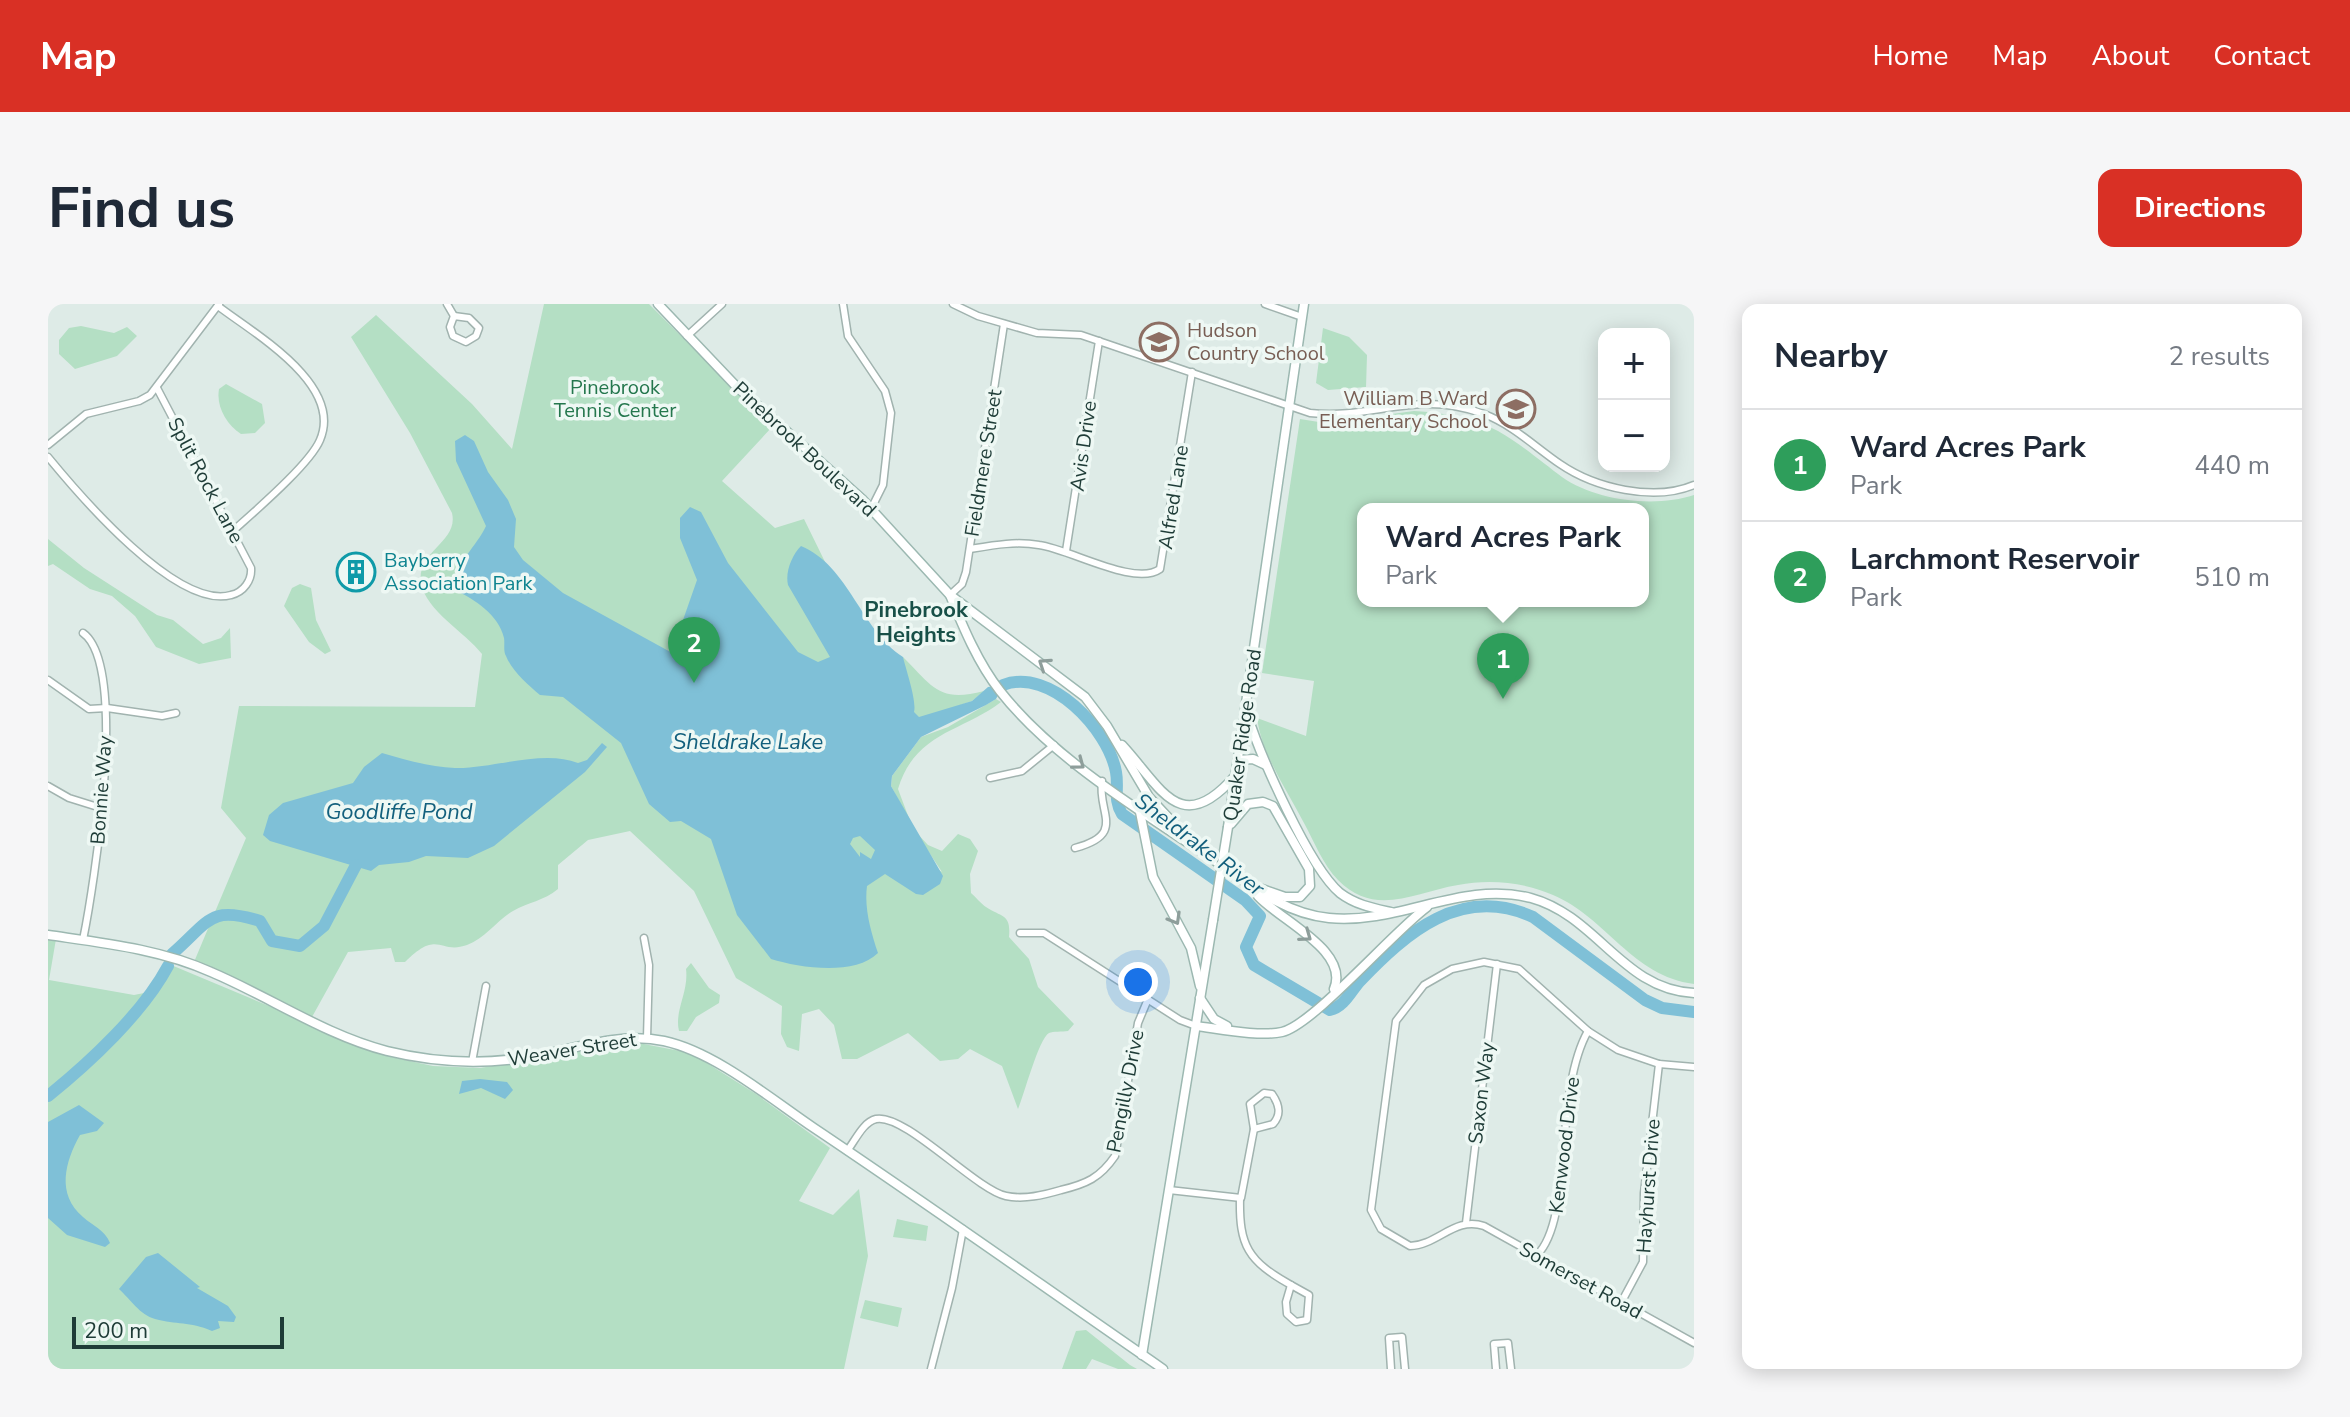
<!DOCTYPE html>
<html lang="en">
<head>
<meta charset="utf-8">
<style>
  body { margin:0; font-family:"Nunito Sans",sans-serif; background:#f6f6f7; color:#1f2937 }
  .controls { position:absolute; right:24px; top:24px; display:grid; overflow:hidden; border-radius:16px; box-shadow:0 4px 20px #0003 }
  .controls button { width:72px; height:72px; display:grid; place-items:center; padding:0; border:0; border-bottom:2px solid #e0e1e3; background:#fff; color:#1f2937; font:40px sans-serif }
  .scale { position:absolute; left:24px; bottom:20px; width:212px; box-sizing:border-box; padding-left:8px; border:4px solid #1e3c37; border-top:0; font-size:22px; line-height:28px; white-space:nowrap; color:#1e3c37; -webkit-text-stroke:6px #eef8f4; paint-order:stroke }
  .you { position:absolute; left:1090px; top:678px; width:28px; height:28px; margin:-20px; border:6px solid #fff; border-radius:50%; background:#1a73e8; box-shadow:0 0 0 12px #1a73e833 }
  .badge { display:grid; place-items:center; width:52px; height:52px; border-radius:50%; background:#d93025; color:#fff; font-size:26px; font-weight:700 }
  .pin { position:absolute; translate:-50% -66px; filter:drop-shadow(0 2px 4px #0008) }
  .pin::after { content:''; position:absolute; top:42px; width:28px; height:24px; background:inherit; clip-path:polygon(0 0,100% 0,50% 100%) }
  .popup { position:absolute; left:1309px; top:199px; width:292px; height:104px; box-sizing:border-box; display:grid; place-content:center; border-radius:16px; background:#fff; filter:drop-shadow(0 2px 6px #0005); font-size:26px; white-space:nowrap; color:#747a83 }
  .popup b { font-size:30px; color:#1f2937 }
  .popup::after { content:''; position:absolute; left:50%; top:100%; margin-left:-16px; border:16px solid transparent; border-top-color:#fff }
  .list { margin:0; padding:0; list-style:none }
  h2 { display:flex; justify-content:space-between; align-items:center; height:104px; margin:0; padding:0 32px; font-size:34px }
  h2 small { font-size:26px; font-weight:400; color:#747a83 }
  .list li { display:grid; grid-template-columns:52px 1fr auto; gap:24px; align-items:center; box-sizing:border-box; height:112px; padding:0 32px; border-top:2px solid #e0e1e3 }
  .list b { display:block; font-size:30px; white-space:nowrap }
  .list p { margin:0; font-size:26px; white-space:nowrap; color:#747a83 }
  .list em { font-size:26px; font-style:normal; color:#747a83 }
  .map { position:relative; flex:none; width:1646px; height:1065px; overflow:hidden; border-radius:16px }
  header { display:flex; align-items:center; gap:48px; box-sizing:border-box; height:112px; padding:0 40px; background:#d93025; color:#fff }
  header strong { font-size:38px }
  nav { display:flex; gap:44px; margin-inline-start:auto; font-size:28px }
  .intro { display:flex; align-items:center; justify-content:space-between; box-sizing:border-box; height:192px; padding:0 48px }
  h1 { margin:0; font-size:56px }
  .button { padding:20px 36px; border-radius:16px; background:#d93025; color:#fff; font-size:28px; font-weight:700 }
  main { display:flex; gap:48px; padding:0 48px }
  aside { flex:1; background:#fff; border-radius:16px; box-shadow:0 4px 20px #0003 }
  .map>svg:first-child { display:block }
  .green { fill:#b4dfc4; fill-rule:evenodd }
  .water { fill:#7fc0d7; fill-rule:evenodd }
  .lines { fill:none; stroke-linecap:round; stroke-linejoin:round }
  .river { stroke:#7fc0d7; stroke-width:12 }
  .street-casing { stroke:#a1b3af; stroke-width:9 }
  .secondary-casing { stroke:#9cb8b1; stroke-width:11 }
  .street { stroke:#fff; stroke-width:6 }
  .secondary { stroke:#fff; stroke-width:8 }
  .secondary-bridge-casing { stroke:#9cb8b1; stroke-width:11; stroke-linecap:butt }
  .secondary-bridge { stroke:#fff; stroke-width:8 }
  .oneway { stroke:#8e9e9b }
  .labels { text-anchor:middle; stroke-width:7; stroke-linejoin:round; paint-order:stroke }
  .education-label { font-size:20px; fill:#785e54; stroke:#eef8f4; text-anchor:start }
  .park-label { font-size:20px; fill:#24774d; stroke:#eef8f4 }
  .street-label { font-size:20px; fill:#1e3c37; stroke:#eef8f4 }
  .culture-label { font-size:20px; fill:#0d838f; stroke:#eef8f4; text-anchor:start }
  .neighbourhood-label { font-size:22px; font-weight:bold; fill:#185048; stroke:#eef8f4 }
  .water-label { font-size:22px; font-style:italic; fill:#13607d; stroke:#eef8f4 }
</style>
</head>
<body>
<header>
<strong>Map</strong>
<nav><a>Home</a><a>Map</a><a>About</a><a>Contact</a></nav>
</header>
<div class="intro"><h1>Find us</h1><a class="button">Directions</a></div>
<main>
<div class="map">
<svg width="1646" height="1065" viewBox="0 0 1646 1065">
  <rect width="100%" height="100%" fill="#deebe7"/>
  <g class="green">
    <path d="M496,0H601L724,123L674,177L727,224L756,215L779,262L856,371L855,353C885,383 891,399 936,387L924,397L876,414L838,466L843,533L894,568L866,526L880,541L894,547L910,530L922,535L930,547L922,570L923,589C928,593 933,600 938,603C955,614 963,610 961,633L981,655L990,683L1026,720L1020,727C1014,728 1005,727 1001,729C991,734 976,791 970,805L954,762L922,745L910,755L892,757L860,729L809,755H794L786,721L771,705L754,710L751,747L739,743L733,730L734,702L688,674L646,587L582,527L540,536L510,561V585C496,597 480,598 465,607C449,616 437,635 419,641C391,651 391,624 357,658H347L343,644L300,648L264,713L146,658L198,534L173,504L191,402L427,403L434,350C417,328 378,307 373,279C368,247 411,238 404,209L362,129L303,33L328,11L424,100L464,145Z"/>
    <path d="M33,22L66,29L79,23L89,32L69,52L27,65L11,50V36L21,24Z"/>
    <path d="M1275,24L1301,33L1319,51L1318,83L1280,86L1268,79Z"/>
    <path d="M178,80L214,100L217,119L207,129L193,130C178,120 168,102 171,85Z"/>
    <path d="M1366,107C1396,109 1424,113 1450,127C1473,140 1496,160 1514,173C1548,197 1607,204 1646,191V680C1584,672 1559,614 1505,591C1476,578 1441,575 1410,581C1367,588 1327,614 1290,576C1275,561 1266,537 1256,519C1239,486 1214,451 1209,414L1258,432L1266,377L1214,369L1252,115L1277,119ZM1315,205H1595V297H1315Z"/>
    <path d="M0,235L36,264L109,311L125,316L155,340L173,334L182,324L183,354L151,360L108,343L87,312L64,292L42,285L5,260L0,262Z"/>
    <path d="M252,280L263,284L268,316L283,347L277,350L261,338L236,302L244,284Z"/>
    <path d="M948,395L953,398C914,428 867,428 850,485L862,517L843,482L844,472L873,433L900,423Z"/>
    <path d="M0,635H8L1,676L86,691L101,688L116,658L343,753L385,762L432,764L585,738L643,749L708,790L782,844L751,897L785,911L811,885L820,952L796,1065H0Z"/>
    <path d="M643,659L661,684L672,691L671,699L648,713L639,727H631C626,707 641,688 638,665Z"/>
    <path d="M849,915L880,922L878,937L845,933Z"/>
    <path d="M817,996L854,1004L850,1023L812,1014Z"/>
    <path d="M1038,1026L1082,1061L1089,1065H1070L1044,1055L1038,1065H1014L1028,1027Z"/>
  </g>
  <g class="water">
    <path d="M417,131L426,137L440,168L460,196L468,215L466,243L475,256L515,289L637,356H642L635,316L649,276L632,234V214L642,203L653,208L680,259L750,348L770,358L782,353L740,281C737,268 744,251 753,242C801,262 813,326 855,353C858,366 869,397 866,408L871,413L924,397L940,383L955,381L948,395L938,401L873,433L844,472L843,482L895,572L892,580L875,591L868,590L837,570L819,582C816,604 823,628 830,649C807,672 752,664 723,655L689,611L663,535L633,517L622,518L601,500L573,439L515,393L492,391C480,381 464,367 458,352C455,347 457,340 456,334C451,311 426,295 407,286C402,264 428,244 438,222L408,157L407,137ZM805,534L812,532L827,546L823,555L812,548V553L802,540Z"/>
    <path d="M554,439L559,443L537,468L446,542L420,554L378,552L361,558L331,561L323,567L222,537L215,531L221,511L235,499L305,479L316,463L334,449C358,456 383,463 407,464C444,465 495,445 530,459L539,456Z"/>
    <path d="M432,775L459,778L465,786L457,795L433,784L411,790L414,777Z"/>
    <path d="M31,801L56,819L49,827L32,831C17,858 8,890 35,913C45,922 57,926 62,939L57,943L19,931L0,914V818Z"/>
    <path d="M110,949L152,983L149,984L180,1002L188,1013L186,1018L170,1017L172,1024L164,1027C141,1017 129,1021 107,1015C92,1011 82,995 71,985L98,953Z"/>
  </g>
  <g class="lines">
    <g class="river">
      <path d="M955,381C1002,363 1060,425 1068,468C1071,484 1065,495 1074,510L1197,596L1212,612L1198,643L1206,661L1282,706C1296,703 1303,687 1312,677C1358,629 1413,580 1485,613L1597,696L1614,704L1646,708"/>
      <path d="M124,650C162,617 161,601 212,617L224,637L252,642L276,622L308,561"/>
      <path d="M0,792C41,759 95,709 120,662"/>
    </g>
    <defs>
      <g id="street">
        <path d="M399,0L406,12"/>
        <path d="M795,0L800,32L837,87L843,109L835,181L823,205"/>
        <path d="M905,0L930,12L989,29L1033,31L1262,109C1326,116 1367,85 1436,110C1465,121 1487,143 1512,160C1547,184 1606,198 1646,181"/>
        <path d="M1217,0L1254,13"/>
        <path d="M170,2C205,29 296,80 272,136C262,160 207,207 186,226"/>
        <path d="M406,12L421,14L431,24L428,32L418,38L405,32L402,23Z"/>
        <path d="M639,32L674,0"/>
        <path d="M0,141L38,110L91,97L102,91L171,0"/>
        <path d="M0,153C32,192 129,306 183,291C196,288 204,276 203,264L109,84"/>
        <path d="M922,245C946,241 968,237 991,241C1022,245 1087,283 1112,265L1144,68"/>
        <path d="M1018,247L1051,37"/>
        <path d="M902,291L914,280L918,268L956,20"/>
        <path d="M35,329C81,362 46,582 35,636"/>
        <path d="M0,376L41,405L59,404L114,412L128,409"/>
        <path d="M942,474L974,467L1006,441"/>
        <path d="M0,482L21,494L53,504"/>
        <path d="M1027,544C1079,530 1049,509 1054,477"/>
        <path d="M972,629H996L1132,716L1148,722"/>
        <path d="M596,634L601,661L599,734"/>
        <path d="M424,758L438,682"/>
        <path d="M1646,763L1611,760L1570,746L1540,727L1471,665L1436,658L1404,665L1376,681L1348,717L1323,906L1333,925L1362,942C1390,941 1407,912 1436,922L1646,1039"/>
        <path d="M1216,789L1224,790C1231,800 1234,810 1225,820L1206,825L1202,800Z"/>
        <path d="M799,847C807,837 815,818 828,815C857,809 927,885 958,892C976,896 996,891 1013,886C1038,880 1052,874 1067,852L1090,719L1100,695"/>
        <path d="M1121,886L1193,894L1206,825"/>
        <path d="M1192,894C1191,942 1200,957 1243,981"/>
        <path d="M1418,919L1449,660"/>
        <path d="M1489,951C1526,914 1505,789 1540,727"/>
        <path d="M1243,981L1261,991L1259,1016L1248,1018L1239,1010L1238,998Z"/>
        <path d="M1573,999L1595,958L1596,889L1611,760"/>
        <path d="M883,1065L904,984L915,925"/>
        <path d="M1343,1065L1341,1034L1354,1033L1357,1065"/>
        <path d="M1448,1065L1446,1040L1460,1039L1463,1065"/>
      </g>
      <g id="secondary">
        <path d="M610,0L687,81L814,195L902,291L1037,393L1059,422L1101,493L1142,537"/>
        <path d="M902,291C915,323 930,359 952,387C1002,451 1087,504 1154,548C1195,575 1231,609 1281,614C1351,621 1414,576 1483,594C1549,612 1575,686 1646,689"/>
        <path d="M1199,410C1212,451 1261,563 1292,589C1308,601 1325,604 1343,608"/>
        <path d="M1074,441C1113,483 1132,535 1187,472"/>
        <path d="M1190,456L1205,455L1218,461"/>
        <path d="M1092,508L1105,573L1143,644L1152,682"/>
        <path d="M1183,520L1200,500L1215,498L1225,502L1261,565L1262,582L1252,593H1237L1214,585"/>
        <path d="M1180,523L1256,0"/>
        <path d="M1210,592C1233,617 1302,647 1286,685"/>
        <path d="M0,631C55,639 112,645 163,668C222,693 277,731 339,747C388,759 438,761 487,752C530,744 573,728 616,737C667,748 723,795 766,824C884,903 999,985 1115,1065"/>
        <path d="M1152,694L1166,715L1179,722"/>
        <path d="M1148,722C1172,725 1212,733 1234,728C1265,721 1345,628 1379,603"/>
        <path d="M1094,1051L1165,616"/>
      </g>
    </defs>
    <use href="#street" class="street-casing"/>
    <use href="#secondary" class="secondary-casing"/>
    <use href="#street" class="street"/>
    <use href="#secondary" class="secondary"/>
    <defs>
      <path id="secondary-bridge" d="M1165,616L1180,523"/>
    </defs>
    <use href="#secondary-bridge" class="secondary-bridge-casing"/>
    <use href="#secondary-bridge" class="secondary-bridge"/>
  </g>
  <defs><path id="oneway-chevron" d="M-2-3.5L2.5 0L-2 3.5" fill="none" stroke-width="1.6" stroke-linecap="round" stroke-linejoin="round" transform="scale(2)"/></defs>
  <g class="oneway">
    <use href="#oneway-chevron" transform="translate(996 360) rotate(-146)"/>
    <use href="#oneway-chevron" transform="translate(1031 460) rotate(37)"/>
    <use href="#oneway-chevron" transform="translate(1127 615) rotate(60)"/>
    <use href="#oneway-chevron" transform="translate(1258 632) rotate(36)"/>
  </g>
  <defs>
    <symbol id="school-ring" viewBox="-11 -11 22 22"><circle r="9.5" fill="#eef8f4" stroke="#8d6e63" stroke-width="1.5"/><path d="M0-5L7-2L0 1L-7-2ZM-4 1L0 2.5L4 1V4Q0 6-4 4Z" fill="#8d6e63"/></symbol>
    <symbol id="building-ring" viewBox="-11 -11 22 22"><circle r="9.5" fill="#eef8f4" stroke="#0f9aa8" stroke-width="1.5"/><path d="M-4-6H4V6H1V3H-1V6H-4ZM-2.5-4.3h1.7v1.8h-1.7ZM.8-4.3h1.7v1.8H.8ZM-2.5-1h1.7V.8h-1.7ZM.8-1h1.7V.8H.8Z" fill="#0f9aa8"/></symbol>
  </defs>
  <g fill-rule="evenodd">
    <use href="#school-ring" x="1089" y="16" width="44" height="44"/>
    <use href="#school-ring" x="1446" y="83" width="44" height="44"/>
    <use href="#building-ring" x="286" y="246" width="44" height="44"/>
  </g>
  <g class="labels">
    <g class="education-label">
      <text x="1139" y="33">Hudson<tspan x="1139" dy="23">Country School</tspan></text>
      <text x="1440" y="101" text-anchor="end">William B Ward<tspan x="1440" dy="23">Elementary School</tspan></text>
    </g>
    <g class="park-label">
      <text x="567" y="90">Pinebrook<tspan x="567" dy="23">Tennis Center</tspan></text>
    </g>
    <g class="street-label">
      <text transform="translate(1035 142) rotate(-82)" y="7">Avis Drive</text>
      <text transform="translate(757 145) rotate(43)" y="7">Pinebrook Boulevard</text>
      <text transform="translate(935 159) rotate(-81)" y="7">Fieldmere Street</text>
      <text transform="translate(158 176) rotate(62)" y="7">Split Rock Lane</text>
      <text transform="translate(1125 193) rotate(-81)" y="7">Alfred Lane</text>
      <text transform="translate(1194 431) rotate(-82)" y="7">Quaker Ridge Road</text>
      <text transform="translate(53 486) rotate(-86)" y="7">Bonnie Way</text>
      <text transform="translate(524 745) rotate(-9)" y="7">Weaver Street</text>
      <text transform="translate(1077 787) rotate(-79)" y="7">Pengilly Drive</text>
      <text transform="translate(1433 789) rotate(-83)" y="7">Saxon Way</text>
      <text transform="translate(1516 841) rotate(-83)" y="7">Kenwood Drive</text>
      <text transform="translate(1600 882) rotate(-86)" y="7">Hayhurst Drive</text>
      <text transform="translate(1533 976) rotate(29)" y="7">Somerset Road</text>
    </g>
    <g class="culture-label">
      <text x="336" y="263">Bayberry<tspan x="336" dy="23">Association Park</tspan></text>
    </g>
    <g class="neighbourhood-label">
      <text x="868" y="313">Pinebrook<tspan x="868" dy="25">Heights</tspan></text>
    </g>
    <g class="water-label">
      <text x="700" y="445">Sheldrake Lake</text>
      <text x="351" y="515">Goodliffe Pond</text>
      <text transform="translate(1152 540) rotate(37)" y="8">Sheldrake River</text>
    </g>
  </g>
</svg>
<div class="controls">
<button>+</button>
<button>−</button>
</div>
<div class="scale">200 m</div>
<div class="you"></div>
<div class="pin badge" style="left:1455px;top:395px;background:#2e9e5b">1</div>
<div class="popup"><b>Ward Acres Park</b>Park</div>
<div class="pin badge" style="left:646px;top:379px;background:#2e9e5b">2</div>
</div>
<aside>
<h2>Nearby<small>2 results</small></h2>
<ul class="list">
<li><span class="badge" style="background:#2e9e5b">1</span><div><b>Ward Acres Park</b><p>Park</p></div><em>440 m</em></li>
<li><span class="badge" style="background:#2e9e5b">2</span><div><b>Larchmont Reservoir</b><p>Park</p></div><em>510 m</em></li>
</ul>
</aside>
</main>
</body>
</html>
